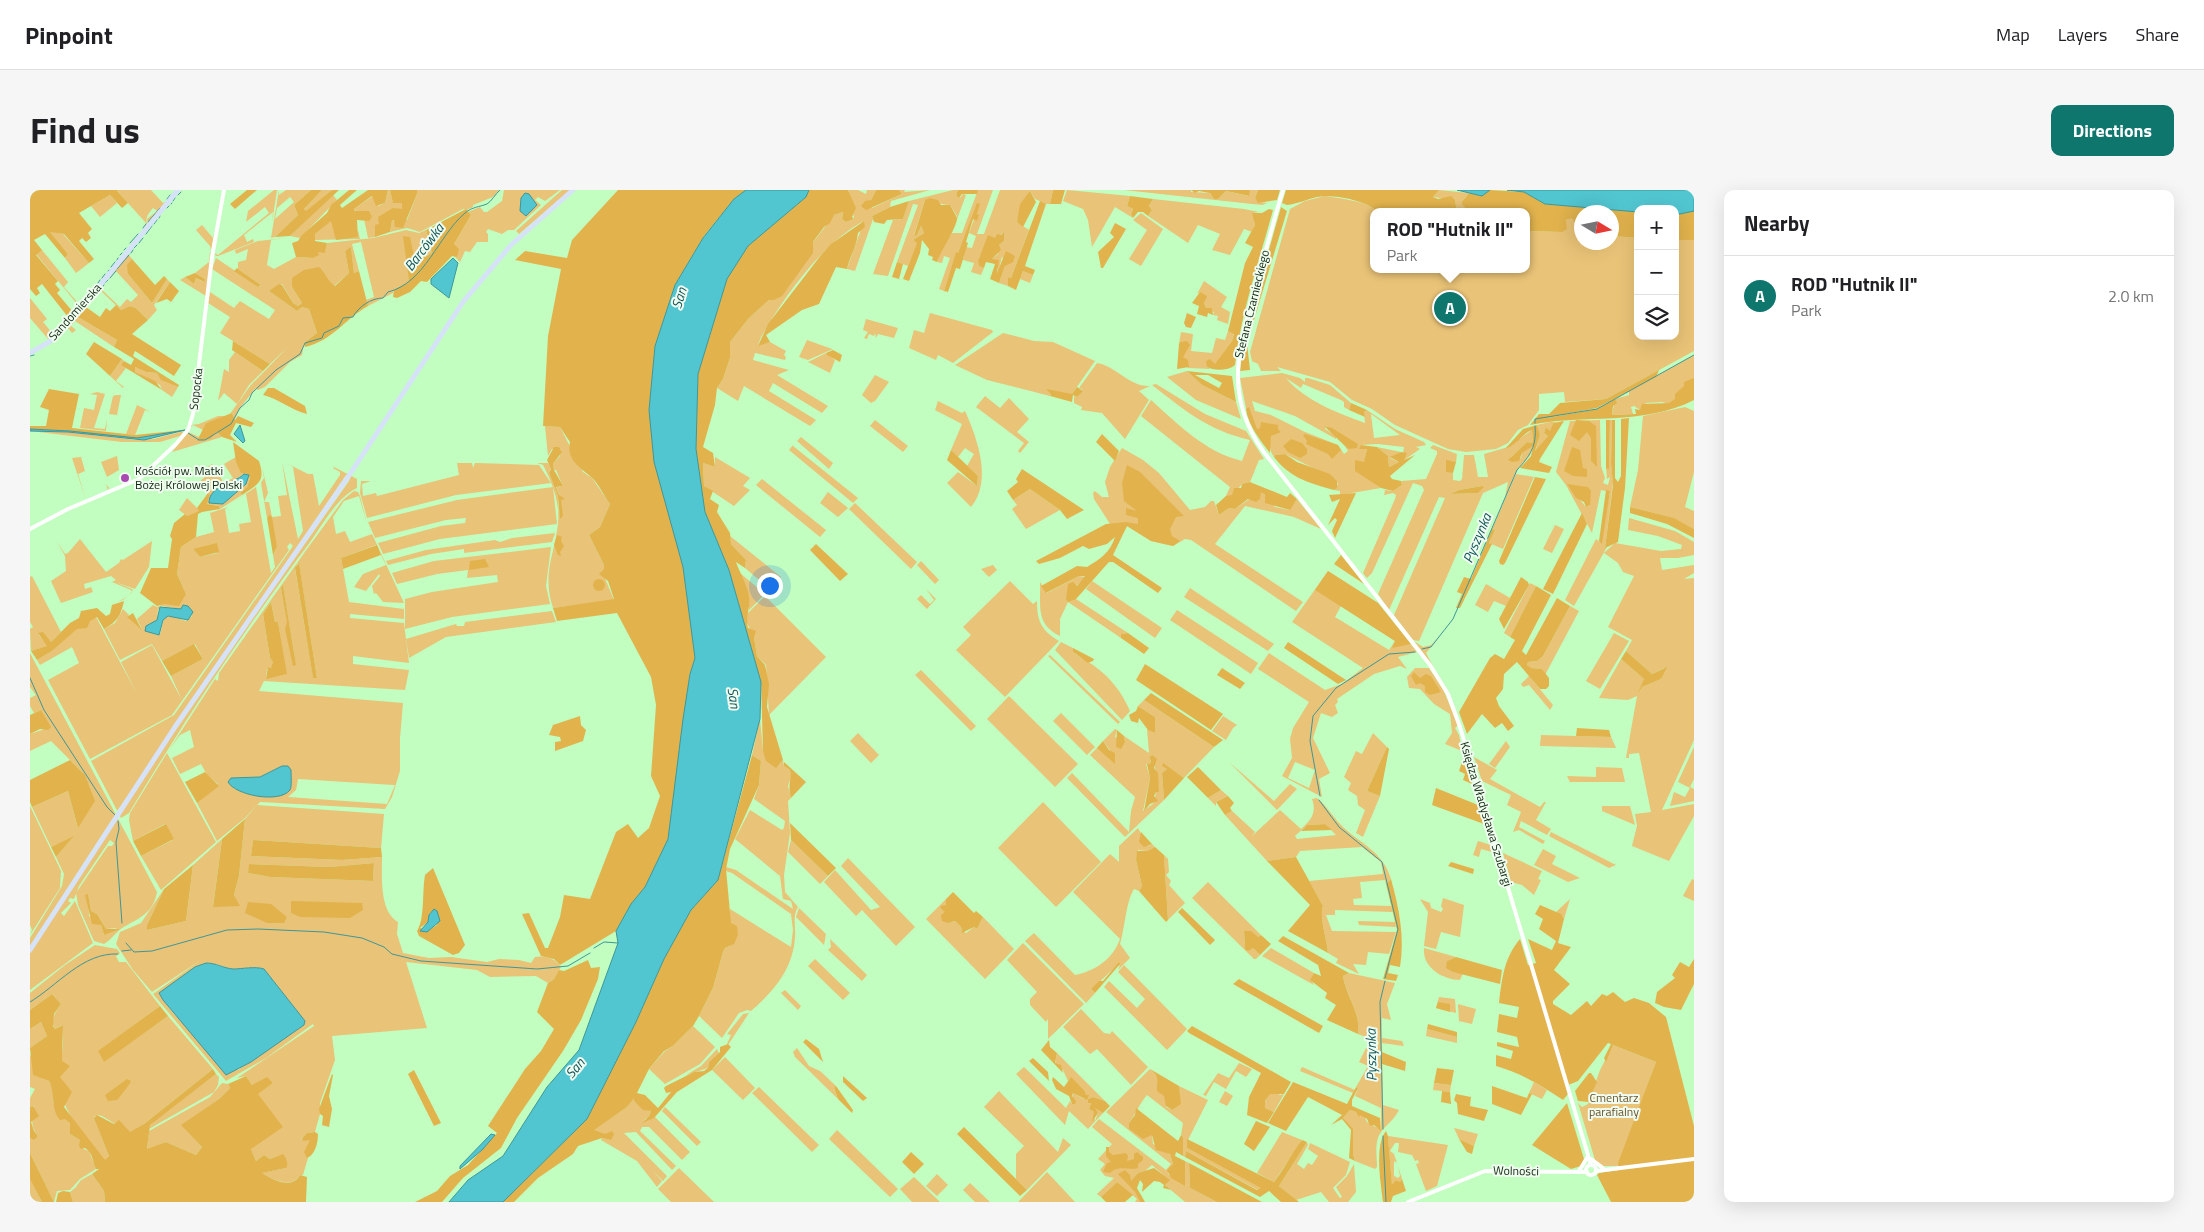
<!DOCTYPE html>
<html lang="en">
<head>
<meta charset="utf-8">
<style>
  body { margin:0; font-family:"Titillium Web",sans-serif; background:#f6f6f6; color:#202124 }
  .controls { position:absolute; right:15px; top:15px; display:grid; overflow:hidden; border-radius:10px; box-shadow:0 5px 20px #0002 }
  .controls button { width:45px; height:45px; display:grid; place-items:center; padding:0; border:0; border-bottom:1px solid #e0e0e0; background:#fff; color:#202124; font:25px sans-serif }
  .compass { position:absolute; left:1544px; top:15px; width:45px; height:45px; border-radius:50%; background:#fff; box-shadow:0 5px 20px #0002; rotate:100deg }
  .you { position:absolute; left:739px; top:395px; width:18px; height:18px; margin:-12px; border:4px solid #fff; border-radius:50%; background:#1a73e8; box-shadow:0 0 0 8px #1a73e833 }
  .badge { display:grid; place-items:center; width:32px; height:32px; border-radius:50%; background:#0f766e; color:#fff; font-size:16px; font-weight:700 }
  .pin { position:absolute; translate:-50% -50%; border:2px solid #fff; box-shadow:0 1px 5px #0006 }
  .popup { position:absolute; left:1340px; top:18px; width:160px; height:65px; box-sizing:border-box; display:grid; place-content:center; border-radius:10px; background:#fff; filter:drop-shadow(0 1px 4px #0005); font-size:16px; white-space:nowrap; color:#757577 }
  .popup b { font-size:19px; color:#202124 }
  .popup::after { content:''; position:absolute; left:50%; top:100%; margin-left:-10px; border:10px solid transparent; border-top-color:#fff }
  .list { margin:0; padding:0; list-style:none }
  h2 { display:flex; justify-content:space-between; align-items:center; height:65px; margin:0; padding:0 20px; font-size:21px }
  h2 small { font-size:16px; font-weight:400; color:#757577 }
  .list li { display:grid; grid-template-columns:32px 1fr auto; gap:15px; align-items:center; box-sizing:border-box; height:80px; padding:0 20px; border-top:1px solid #e0e0e0 }
  .list b { display:block; font-size:19px; white-space:nowrap }
  .list p { margin:0; font-size:16px; white-space:nowrap; color:#757577 }
  .list em { font-size:16px; font-style:normal; color:#757577 }
  .icon { flex:none; width:28px; height:28px; fill:none; stroke:currentColor; stroke-width:2; stroke-linecap:round; stroke-linejoin:round }
  .map { position:relative; flex:none; width:1664px; height:1012px; overflow:hidden; border-radius:10px }
  header { display:flex; align-items:center; gap:30px; box-sizing:border-box; height:70px; padding:0 25px; background:#fff; border-bottom:1px solid #e0e0e0 }
  header strong { font-size:24px }
  nav { display:flex; gap:28px; margin-inline-start:auto; font-size:18px }
  .intro { display:flex; align-items:center; justify-content:space-between; box-sizing:border-box; height:120px; padding:0 30px }
  h1 { margin:0; font-size:35px }
  .button { padding:12px 22px; border-radius:10px; background:#0f766e; color:#fff; font-size:18px; font-weight:700 }
  main { display:flex; gap:30px; padding:0 30px }
  aside { flex:1; background:#fff; border-radius:10px; box-shadow:0 5px 20px #0002 }
  .map>svg:first-child { display:block }
  .green { fill:#e9c377; fill-rule:evenodd }
  .forest { fill:#e2b34d; fill-rule:evenodd }
  .water { fill:#51c6d1; stroke:#3e9798 }
  .lines { fill:none; stroke-linecap:round; stroke-linejoin:round }
  .stream { stroke:#3e9798; stroke-width:1 }
  .minor { stroke:#fff; stroke-width:4 }
  .major { stroke:#d6e2f8; stroke-width:5 }
  .poi-dot { fill:#a94ab3; stroke:#f0fcf0; stroke-width:2 }
  .labels { text-anchor:middle; stroke-width:4; stroke-linejoin:round; paint-order:stroke }
  .street-label { font-size:12px; fill:#122912; stroke:#f0fcf0 }
  .poi-label { font-size:12px; fill:#122912; stroke:#f0fcf0; text-anchor:start }
  .park-label { font-size:12px; fill:#68542b; stroke:#f0fcf0 }
  .water-label { font-size:14px; font-style:italic; fill:#11555b; stroke:#f0fcf0 }
</style>
</head>
<body>
<header>
<strong>Pinpoint</strong>
<nav><a>Map</a><a>Layers</a><a>Share</a></nav>
</header>
<div class="intro"><h1>Find us</h1><a class="button">Directions</a></div>
<main>
<div class="map">
<svg width="1664" height="1012" viewBox="0 0 1664 1012">
  <rect width="100%" height="100%" fill="#c1febf"/>
  <g class="green">
    <path d="M89,0H121L133,13L137,11L118,33L117,29L127,21L123,18C119,23 115,27 117,34L113,38L116,33L87,1Z"/>
    <path d="M244,0H247L242,33L243,22L214,45L217,52L223,49L224,52L188,66H186L184,63L188,65L239,23L235,17L216,32L218,21Z"/>
    <path d="M249,0V5L256,0H281L264,15L268,25L245,47L241,48ZM260,7L264,12L245,29L247,18Z"/>
    <path d="M292,0H302L276,22L274,19Z"/>
    <path d="M358,0H360L363,12L372,13V19L349,34L345,47L338,48L334,29L324,19L343,6L348,16L355,13Z"/>
    <path d="M387,0H469L463,7L443,15V17L437,20L433,19L390,42L377,38L360,42L362,31L377,30L387,4Z"/>
    <path d="M474,0H530L515,11L508,7L505,10L511,15L484,40H478L472,44L458,39L456,42L458,44V52H447L440,62L435,61L430,72L424,66L427,67L424,54L441,25L438,22L450,17L454,22H457L472,11Z"/>
    <path d="M532,0H540L489,44L486,41Z"/>
    <path d="M818,0H828L836,4L837,0H846L841,10L842,18L872,4L869,0H875L874,2L900,0L861,11L860,17L842,26L843,29L825,81L817,79L834,31C794,51 753,108 731,147L728,155L740,152L756,161L754,165L756,167L755,170L725,163L723,170L759,180L747,185L798,216L792,223L743,193L739,201L786,230L780,236L714,196L708,211L687,198L693,189L700,168V152L719,128L739,110L804,25L813,22L812,29L816,32L824,29L821,8Z"/>
    <path d="M923,0H928L926,5L930,8L933,4L936,5L926,32L927,26L920,15C910,15 905,10 895,10L884,45H887L891,36L894,43L883,50L888,52L878,76L867,72L888,15L883,14L858,86L843,84L863,30L873,29L879,11Z"/>
    <path d="M948,0H963L947,44H954L970,0H1023L1020,14H1016L1005,9L1000,1L990,19L987,32L999,40L981,88L978,87V96L969,93L975,76L972,66L968,84V71L962,69L968,64L969,55L974,51V42C964,51 946,60 949,76L954,78L951,85L941,82L944,73L933,70L936,57L942,58L946,46L939,43L944,29L948,25L947,24L948,13L928,63H926L914,101L909,99L920,68L914,66L912,73L907,72L912,58L922,43H932Z"/>
    <path d="M1037,0L1100,6L1097,16L1103,19L1101,24L1103,28L1085,17L1062,57L1058,30L1053,19L1033,11Z"/>
    <path d="M1094,0H1161V2L1180,3L1184,9H1188L1196,1L1218,6L1220,0H1228L1225,8L1228,12L1237,13L1232,15L1213,13Z"/>
    <path d="M1409,0L1439,3L1431,13L1438,22H1427L1425,10L1403,7Z"/>
    <path d="M80,5L87,13L70,27L61,16Z"/>
    <path d="M303,5L307,10L270,48L260,46Z"/>
    <path d="M1295,6C1311,9 1336,10 1348,22H1344V79H1496V41L1532,42L1536,30L1542,27L1545,33L1551,31L1552,52H1582V46L1608,48V146H1645V50H1664V161L1576,209L1535,212L1534,202L1509,204V220L1498,235L1488,240L1478,253L1466,259L1436,262L1418,259L1365,235L1342,219L1322,210L1300,192L1247,177L1251,181H1231L1228,174L1222,171L1220,162L1260,19L1275,11Z"/>
    <path d="M1123,9L1214,19L1229,22L1223,23L1225,35L1222,42L1214,39L1200,65L1182,60L1190,44L1168,35L1158,53L1118,26L1122,20L1119,16Z"/>
    <path d="M1111,23L1133,39L1111,76L1099,69L1117,40L1103,30Z"/>
    <path d="M301,30L327,47L328,40L330,49L284,50L285,44Z"/>
    <path d="M172,35L183,48L185,41L181,61L180,56L166,40Z"/>
    <path d="M376,40L389,43L396,40L399,52V43L403,42C405,50 400,55 402,63L395,67L393,59H388L384,68L378,73L379,91L364,100L363,103L338,116L336,110L344,107L331,52L322,54L329,81L324,83L321,58L315,61L319,83L304,96L296,90L293,81L262,97L272,113L268,116L263,113L252,94L239,101L267,121L272,117L279,119L287,143L274,153L272,165L260,172L235,197L228,200L226,198L209,219L205,229L202,223L200,224L220,196L258,157L240,174L190,143L200,127L178,113L180,102L204,118L210,111L239,129L245,120L182,79L186,68L229,97L231,95L208,79V72L216,70L218,59L206,64L205,60L228,51L257,48L241,50L237,75L244,79L266,67L283,68L288,62H295L297,53L343,48Z"/>
    <path d="M19,41L33,44L59,73L46,83L35,68L38,64Z"/>
    <path d="M12,60L38,92L34,97L49,114L53,113L48,119L46,118L48,115L6,64Z"/>
    <path d="M180,62L181,63L176,106L150,90L155,87L164,94L166,88L173,92L175,89L165,83L179,72Z"/>
    <path d="M98,64L102,69L98,84L122,113L137,89L140,92L124,115L127,120L118,130L106,118L100,116L91,120L70,100L68,102L78,89L71,99L90,117L97,109L101,112L108,105L86,81L79,88Z"/>
    <path d="M993,81L1003,85L1000,93L990,89Z"/>
    <path d="M1174,91L1197,107L1191,117L1200,122L1198,134L1187,130L1188,126L1183,125L1184,122L1176,118L1170,102L1167,104Z"/>
    <path d="M66,103L48,127L87,150L84,157L45,131L41,136L46,140L42,143L38,138Z"/>
    <path d="M0,108L17,129L13,132L23,144L27,140L28,142L19,150L0,128Z"/>
    <path d="M900,123L962,140L963,142L923,173L908,165L906,170L879,158L884,140L894,143Z"/>
    <path d="M836,129L868,138L864,148L848,144L846,148L845,143L844,146L839,144L837,149L834,148L838,142L833,140Z"/>
    <path d="M1198,141L1204,143L1202,151L1185,175L1177,177L1180,179L1158,178L1153,167L1150,152L1149,154L1151,142L1163,144L1161,161L1182,163L1186,148L1195,150Z"/>
    <path d="M973,143L1004,151L1023,152L1065,171L1042,204H1021L1020,206L957,190L925,175Z"/>
    <path d="M777,150L802,159H803L778,170L769,167Z"/>
    <path d="M205,162L233,181L219,195L207,214L194,203L188,211L194,179L199,182V170Z"/>
    <path d="M796,163L805,170L800,183L778,172Z"/>
    <path d="M1664,165V195L1644,215L1632,212L1616,213L1610,220L1604,216L1601,217L1603,224L1582,225L1585,209L1599,205V201Z"/>
    <path d="M92,169L94,171L92,175L96,178L86,191L94,197L93,198L80,186Z"/>
    <path d="M1067,173C1086,176 1099,197 1120,196L1109,201L1119,210L1095,249L1072,223L1051,220L1052,217L1044,213V206L1047,207L1053,200L1049,198Z"/>
    <path d="M105,177L116,182L127,183L132,190L148,197L142,207L132,200L130,195L105,182Z"/>
    <path d="M1157,181L1172,195L1206,212L1211,229L1166,210L1137,187Z"/>
    <path d="M1252,183L1270,188L1275,192V188H1278L1300,195L1321,213L1319,220L1314,217V212L1311,210L1273,194L1271,198L1256,188C1275,211 1308,223 1335,233L1334,222L1337,220L1365,239L1394,252L1396,255L1386,257L1390,259L1374,270H1372L1374,257L1348,254L1331,255L1337,259L1332,284L1351,298L1310,305V301L1304,300L1308,294L1305,289L1255,264L1245,265L1244,267C1240,262 1238,252 1240,246L1250,241C1245,237 1232,237 1227,240L1216,219L1217,223L1210,188ZM1222,211L1265,226L1306,249V246L1295,239L1296,236L1327,254L1315,256L1318,261L1314,264L1308,255L1275,242L1241,225L1225,221ZM1341,224L1370,245L1344,248Z"/>
    <path d="M845,185L859,192L845,211L841,213L832,205Z"/>
    <path d="M1126,194L1175,224L1216,241L1234,269L1229,270L1220,292L1212,294L1202,306H1196L1200,297L1111,226L1121,210C1149,235 1175,262 1212,271L1220,250C1177,240 1156,221 1122,195Z"/>
    <path d="M67,202L75,204L64,238L75,239L77,229L76,241L50,238L54,218L64,220L67,205L60,204Z"/>
    <path d="M86,205H91L87,225L79,224L83,206Z"/>
    <path d="M955,206L970,218L979,208L999,229L987,242L999,252L990,263L988,261L994,253L946,217Z"/>
    <path d="M908,211L932,223L935,221C947,248 963,291 941,317L917,293L928,282L947,296L948,286L937,276L944,264L935,258L928,267L921,260L932,234L905,220Z"/>
    <path d="M107,215L121,222L115,220L105,245L96,244Z"/>
    <path d="M1655,217L1664,221V282L1655,317L1664,321V339L1643,328L1600,317L1608,280L1613,226Z"/>
    <path d="M188,226H196L176,233L171,246L187,242L192,247L142,262L158,242L169,247L173,240L163,235L158,240L161,235L169,234Z"/>
    <path d="M845,230L878,256L873,262L840,236Z"/>
    <path d="M1570,230L1571,276L1575,288L1573,293L1578,295L1580,287L1577,289L1576,278H1579L1580,230H1582L1581,273L1583,292L1575,358L1577,357L1544,416L1535,410L1566,349L1570,352L1580,302L1571,300L1562,343L1536,295L1526,282L1540,231ZM1538,295L1560,309V315L1556,317Z"/>
    <path d="M1520,232H1526L1523,233L1520,242L1516,237L1514,243L1518,246L1505,262L1510,245L1507,235Z"/>
    <path d="M515,236L530,237L553,282L562,288L580,314L570,337L559,345L574,375V386L584,410L523,418C512,383 524,367 528,334C530,313 523,294 513,275L507,273H518L521,278L519,283L528,306L529,324L531,310L526,296L530,297L532,294L526,280H524L523,274L530,266L531,259H522L518,266Z"/>
    <path d="M1502,240L1503,253L1497,252L1481,267L1484,270L1491,268L1492,263L1503,255L1500,265L1487,280L1475,307L1478,292L1453,303L1389,451L1383,450L1364,425L1415,308L1409,307L1359,420L1348,404L1394,300L1392,296L1383,293L1342,383L1337,388L1333,383L1365,309L1366,305L1363,303L1354,305L1355,300L1363,301L1372,295L1371,291L1396,289L1407,264V261L1400,258L1403,255L1427,264L1426,272L1416,271V281L1423,283V290L1430,291L1432,289L1434,265H1444L1448,287H1458L1454,264L1478,257ZM1452,296L1448,303L1422,304L1429,300Z"/>
    <path d="M0,241L38,242L106,250L124,249L154,241L150,246L130,252H92Z"/>
    <path d="M771,247L803,273L799,279L767,251Z"/>
    <path d="M763,255V256L828,308L823,313L759,260Z"/>
    <path d="M1347,257L1371,262L1360,268L1369,272L1359,277L1358,266Z"/>
    <path d="M1092,258L1113,270L1129,283L1160,320L1175,317L1181,311H1184L1189,325L1199,318L1205,319L1231,301L1245,317L1259,320L1267,309L1291,339L1264,327L1215,316L1185,354L1273,412L1266,421L1161,350L1155,349L1143,356L1121,351L1097,336L1093,343L1082,337L1064,309L1063,303L1065,301L1072,307H1079L1075,292L1080,277Z"/>
    <path d="M87,266L89,280L77,287L71,272Z"/>
    <path d="M51,267L55,281L48,284L56,310L78,300L76,294L79,298L78,300L56,310L42,268Z"/>
    <path d="M206,267V272L220,288L217,297L210,303L212,305L190,319L189,316L177,314L180,305L167,294L178,284L174,280L182,274L194,293L203,288L194,274ZM213,284L206,303L193,314L202,293Z"/>
    <path d="M685,267L720,288L713,296L720,300L704,316L674,296L673,273L685,277Z"/>
    <path d="M252,271L268,349L273,341L263,277L258,274L278,284H283L289,316L310,285V282L303,278L304,277L327,289V298C306,308 292,336 278,355C214,440 154,531 99,623L91,628L61,571L144,525L263,356L260,353L257,357L259,360L142,525L60,569L18,490L49,473L42,457L10,475L7,470L22,461L47,438L66,427L107,504L91,472L122,455L152,510L141,486L173,469L165,454L132,471L122,454L90,470L74,439L85,433L93,419L99,425L98,427L112,439L107,429L123,415L127,417L156,404L147,384L151,357L166,347L184,342L180,323L198,317L195,319L199,343L210,341L209,334L221,332L216,304L205,311L226,297L241,383L245,377L243,365L247,357L238,326L237,328L231,293L234,288L232,277L238,303L234,312H239L242,327L251,326L248,306L257,305ZM316,285L320,288L319,291L164,511L90,625L87,621L90,617ZM163,359L188,363L170,367ZM153,415H155L162,426L156,431L141,426L134,428L130,444L126,445L115,438L127,430L128,420L131,416L151,419Z"/>
    <path d="M427,273H442L443,278L445,273L509,275L521,293L426,305L337,328L330,303L331,291H341L332,294L333,306L346,303L347,306L429,285L427,273L408,275Z"/>
    <path d="M1486,284L1504,287L1473,359L1459,353L1465,340L1462,339Z"/>
    <path d="M732,289L796,340L790,347L726,295Z"/>
    <path d="M523,297L527,334L410,349L353,364L348,353L411,336L435,333L436,328L416,330L345,348L338,332L427,310Z"/>
    <path d="M1000,299L1030,320L996,339L982,319L987,315L983,310Z"/>
    <path d="M324,301L328,302L330,306L337,334L329,306L314,311L303,327L306,344L315,341L320,352L342,344L374,413L353,412L346,403L344,404L342,396L350,386L349,384L336,401L324,397L333,384L356,375L346,355L311,368L319,412L374,419V429L320,424V428L374,433L379,473L323,466V474L379,480L375,500L234,491L229,501L373,513L370,548V581L362,607L355,619L230,612L215,628L187,651L167,613L188,594L177,585L171,574L150,584L142,568L164,557L160,540L150,545L139,560L185,489L188,491L189,483L277,359L313,310ZM268,373L269,374L287,488L283,487L265,379ZM253,396L266,475L251,398ZM241,412L245,432H248L256,484L236,488L237,479L242,477L243,472L240,468L233,424ZM252,576L261,595L258,602C234,610 226,606 203,598L201,588L230,587ZM268,589L364,595H365L357,614L258,607L266,600Z"/>
    <path d="M798,302L818,318L808,327L790,313Z"/>
    <path d="M157,308L170,321L157,326L149,320Z"/>
    <path d="M825,313L887,372L881,379L819,319Z"/>
    <path d="M1599,328L1645,341L1664,352V365L1648,368H1630L1632,380L1664,375V383L1654,389L1664,388V550L1632,620L1664,614V626L1639,671L1602,656L1607,636L1605,624L1621,622L1609,563L1599,564V568H1596L1607,506L1598,510L1569,508L1591,469L1614,489L1612,497L1631,489L1634,478L1622,484L1596,461L1602,450L1578,437L1604,386L1593,382L1588,373L1574,363L1585,353L1631,361L1651,359L1652,355L1628,346L1598,340Z"/>
    <path d="M1525,335L1534,339L1522,363L1513,359Z"/>
    <path d="M525,343L522,352L434,363V359L401,364L358,375L356,371L396,360L465,350L470,352L482,348Z"/>
    <path d="M700,346L751,387L740,399L715,378L716,370L701,354Z"/>
    <path d="M50,349L76,382L89,373L91,369L93,370L122,351L119,377L105,399L85,392L102,399L103,400C95,411 84,413 72,417L93,410L102,402L101,400L82,392L86,390L81,386L54,394L55,399L61,397L63,402L31,413L21,391L36,381L35,366L27,351L35,364L38,363Z"/>
    <path d="M521,357L516,396L520,414L422,427L375,439V409L402,402L468,392L467,385L437,388L438,380L407,384L367,394L362,383L404,371Z"/>
    <path d="M891,371L909,390L905,394L887,375Z"/>
    <path d="M963,375L967,380L959,387L951,379Z"/>
    <path d="M1298,381L1348,413L1387,462L1368,467L1377,479L1370,476L1344,484L1307,509L1308,512L1305,515L1308,523L1302,527L1291,523L1283,548L1300,583L1289,589L1292,607L1252,586L1262,568L1260,549L1263,538L1279,512L1228,479L1239,463L1295,500L1312,494L1333,478L1262,432ZM1311,416L1365,451L1359,460L1305,427ZM1265,572L1285,580L1279,598L1258,588Z"/>
    <path d="M710,383L735,404L719,420V406Z"/>
    <path d="M2,386L31,442L21,452L8,444L18,456L1,461L0,439L3,437L0,432V387Z"/>
    <path d="M1049,386L1056,387L1046,396L1042,409H1046L1098,443L1091,444V448L1038,412L1030,429V446C1005,434 1011,416 1010,392L1017,403Z"/>
    <path d="M980,391L1003,414L1007,411C1007,431 1011,440 1029,451L975,507L926,460L941,445L933,437Z"/>
    <path d="M1062,391L1132,438L1125,448L1056,399Z"/>
    <path d="M1500,393L1506,396L1480,447L1474,443Z"/>
    <path d="M1456,394L1480,408L1476,416L1464,411L1458,422L1445,415Z"/>
    <path d="M1160,398L1244,454L1238,461L1154,407Z"/>
    <path d="M896,399L906,409L897,419L887,409L891,405L900,414L904,410Z"/>
    <path d="M735,406L796,467L739,525L736,475L727,466L724,447L716,431L718,423Z"/>
    <path d="M1540,416L1549,421L1515,485L1512,479L1500,478L1497,475L1498,472L1507,471L1513,466Z"/>
    <path d="M1147,420L1228,473L1221,484L1140,430Z"/>
    <path d="M522,421L526,432L416,447L379,468L376,449L426,434L427,436H434L435,432Z"/>
    <path d="M1584,443L1599,451L1570,499L1556,491Z"/>
    <path d="M1410,446L1396,463L1404,478L1384,451L1393,457L1401,455Z"/>
    <path d="M1031,452L1043,458V462C1049,468 1056,470 1063,475C1081,488 1091,501 1100,521L1092,530L1025,460Z"/>
    <path d="M0,463L127,702C123,724 109,728 92,738C86,742 81,750 74,754L64,751L48,715L46,703L78,656H82L84,653L80,650L49,696L44,709L40,708L38,711L41,713L31,723L34,726L45,711L63,753L0,800V763L65,663L83,628L0,756V748L32,696L34,684L26,667L43,647L21,657L2,617L38,601L48,638L60,598L52,582L21,551L0,561V544L15,539L11,520L4,523L0,516V508L6,505L0,497ZM58,705L61,721L67,724L76,739L87,738L74,745L71,735L59,726Z"/>
    <path d="M1020,465L1090,532L1088,534L1018,466Z"/>
    <path d="M1385,478H1399L1413,499L1428,535L1425,538L1429,545L1432,561L1415,554L1422,543L1420,524L1404,514L1390,499L1379,498L1377,487Z"/>
    <path d="M891,480L946,536L941,541L885,485Z"/>
    <path d="M1499,486L1523,515L1520,520L1499,495L1493,497L1491,494Z"/>
    <path d="M979,506L1048,574L1025,597L957,529Z"/>
    <path d="M1114,510L1184,557L1154,588L1133,574L1137,579L1132,583L1134,610L1095,647L1037,588L1042,583L1099,642L1101,621L1105,607L1060,565L1067,558L1075,564L1082,563L1073,551L1085,539L1087,540L1085,547L1095,552L1094,546L1119,563L1117,539L1125,543V527L1108,516ZM1122,565C1125,578 1128,588 1129,602H1126L1124,613L1113,621L1120,588L1116,574H1120L1121,571L1119,567Z"/>
    <path d="M1031,523L1065,557L1057,565L1023,531Z"/>
    <path d="M1193,526L1207,535L1203,538L1196,550L1182,541Z"/>
    <path d="M730,529L733,561L749,575L753,570L754,576L760,580L761,587L758,596L761,608L758,611L760,643L754,685L755,702L768,717C762,726 766,737 765,747C763,779 744,801 721,821L717,820L709,823L692,848L669,826L683,798L693,762L695,758L700,756V719L761,757L763,740L761,724L702,683L696,681V677L706,680L763,719L761,711L753,709L750,686L705,649L720,620L752,640L754,638L755,631L724,609L729,595L731,571L722,565Z"/>
    <path d="M828,543L849,565L841,573L820,551Z"/>
    <path d="M1343,543L1357,557L1337,601L1350,606L1333,647L1326,643L1335,620L1328,615L1327,606L1318,600L1321,593L1314,587L1326,561L1332,564Z"/>
    <path d="M1511,545L1581,547L1586,558L1510,556Z"/>
    <path d="M1476,551L1480,557L1465,578L1459,574Z"/>
    <path d="M1664,557V589L1660,597L1664,599V611L1640,616L1644,602L1655,607L1660,598L1648,592Z"/>
    <path d="M137,563L186,652L131,700L111,666L143,650L135,634L103,651L99,630L100,623Z"/>
    <path d="M1444,567L1467,580L1460,589L1510,617L1514,612H1516L1506,630L1521,639L1517,645L1491,631L1489,637L1515,651L1513,654L1489,640L1483,642L1491,622L1477,615L1481,605L1452,591Z"/>
    <path d="M1199,572L1244,611L1260,594L1267,599L1247,620Z"/>
    <path d="M1566,577L1592,578L1595,592H1540L1537,586L1566,587Z"/>
    <path d="M1191,600L1198,606L1186,612V616L1178,608Z"/>
    <path d="M1287,608C1297,616 1302,626 1311,635C1330,654 1353,661 1361,689L1356,694L1355,690L1330,692L1332,708L1323,709L1324,715L1361,716L1363,722L1305,720V725H1296L1302,741L1366,742L1359,764L1338,762L1336,775L1323,774L1329,784L1306,773L1308,769L1298,763C1297,750 1289,726 1293,716L1279,691L1353,684L1351,672L1332,657L1270,661L1266,667L1237,671L1195,625L1202,621L1225,642L1222,646L1250,620L1271,639C1281,630 1287,623 1282,609ZM1295,634L1306,645L1267,649L1265,646L1277,635Z"/>
    <path d="M1013,612L1071,672L1026,717L968,658Z"/>
    <path d="M227,615L354,624L351,658L223,650L221,666L312,670L352,667C352,685 349,722 368,732L367,744L373,763L399,768L421,767L457,772L469,769L489,770L501,773L505,767C515,765 525,768 531,777L524,789L518,793L506,786L460,787L447,780L376,772L397,838L302,846L305,870L290,913V924L285,942L277,943L271,949L280,950L279,956L275,960L278,968L273,985H270C261,1000 243,989 231,983L256,978L248,966L240,969L234,965L226,971L221,959L228,903L243,893L222,895L216,886L207,888L284,836L283,834L236,868L196,891L123,804L171,770L122,802L103,780L86,754L90,742L111,733L134,699L117,735V740L156,731L163,675L192,649L183,716H209L204,705L209,686L215,629ZM344,673L343,691L240,687L218,683L220,674L299,677ZM176,773C186,773 193,777 203,779C213,780 224,776 234,779L275,831L274,835L208,880C184,859 142,831 130,803L165,777Z"/>
    <path d="M0,616L31,681L30,698L0,745L2,740L0,735Z"/>
    <path d="M1572,616H1600L1605,635L1572,621Z"/>
    <path d="M1108,638L1118,656L1122,654L1125,657L1117,661L1108,660L1106,670L1112,696L1109,701L1104,699C1096,711 1095,738 1090,754L1100,768L1088,780L1090,775C1082,778 1070,793 1061,799L1065,803L1056,813L995,751L1004,743L1045,785C1065,781 1083,769 1090,749L1043,702L1080,664L1089,672V656Z"/>
    <path d="M1521,642L1586,675L1579,678L1519,646Z"/>
    <path d="M761,650L798,686L790,694L758,662Z"/>
    <path d="M1448,651L1461,655L1462,662L1451,659L1449,667L1443,665Z"/>
    <path d="M1513,659L1526,666L1522,674L1550,688L1538,692L1504,675Z"/>
    <path d="M1473,663L1512,681L1508,689L1511,690L1504,705L1492,695L1481,692Z"/>
    <path d="M1134,665L1138,669L1139,682L1136,685L1141,691L1139,695L1155,713L1138,730Z"/>
    <path d="M818,668L885,737L866,756L832,720L826,726L794,692L805,680L841,720L850,717L811,676Z"/>
    <path d="M1662,689L1664,690V711L1653,706Z"/>
    <path d="M1178,692L1231,745L1228,747L1214,741L1215,759L1223,758L1230,765L1226,769H1224L1162,708Z"/>
    <path d="M1413,708L1434,715L1430,747L1411,742L1406,759L1394,756L1398,722L1390,709L1400,713L1401,718L1411,722L1413,719L1411,716Z"/>
    <path d="M916,709V715L910,719L915,720L918,733L925,731L931,737V740L936,743L944,737L947,739L953,727L984,759L955,789L896,729Z"/>
    <path d="M1540,709L1534,729L1531,725L1525,723Z"/>
    <path d="M769,718L796,744L794,755L766,727Z"/>
    <path d="M1328,731L1365,732L1366,737L1329,735Z"/>
    <path d="M800,749L837,785L832,791L798,760L801,757Z"/>
    <path d="M993,753L1054,814L1018,849V829L1016,832L1000,815V809L1007,802L977,770Z"/>
    <path d="M65,755L87,759L90,763L86,766L89,772H96L130,816L69,861L74,871L138,826L183,879L114,934L100,943L72,926L68,925L64,927L79,966L75,971C56,945 27,920 30,885C31,868 35,852 32,835L25,839C19,830 26,822 31,814L22,804L0,820V803L35,775Z"/>
    <path d="M1241,758L1284,783L1281,790L1284,795L1232,766Z"/>
    <path d="M1394,758L1426,767L1417,771L1423,782L1433,783L1430,790C1414,790 1392,778 1394,758Z"/>
    <path d="M785,769L820,803L813,810L778,776Z"/>
    <path d="M1094,775L1157,839L1137,860L1074,797L1079,791L1107,818L1115,809L1088,782Z"/>
    <path d="M1319,783L1365,793L1357,814L1361,830L1352,828V848L1372,851L1374,856L1352,853L1353,915L1369,920C1364,930 1357,934 1351,942C1344,952 1347,966 1347,977L1345,979L1325,971L1323,964V942L1313,928L1320,920L1326,922L1329,926L1330,924L1334,926L1337,932L1351,940V918L1325,906L1328,898L1326,897L1338,876L1329,872L1336,858L1346,861L1349,852L1328,844C1331,824 1316,805 1313,786Z"/>
    <path d="M755,800L771,816L768,820L751,803Z"/>
    <path d="M1409,807L1425,809L1426,823L1406,818Z"/>
    <path d="M1428,814L1446,819L1442,834L1429,831Z"/>
    <path d="M1051,819L1074,843L1080,844L1082,841L1118,877L1101,895L1067,859L1060,864L1033,837Z"/>
    <path d="M719,823L698,855L697,854L701,845L697,844L713,824Z"/>
    <path d="M11,832L17,846L0,858V839Z"/>
    <path d="M663,836L685,857L670,874L635,894L619,879L635,861L643,856Z"/>
    <path d="M1397,839L1427,847V853L1396,846Z"/>
    <path d="M1583,855L1626,872L1589,976H1573L1565,970L1548,913L1552,917L1558,914L1570,880Z"/>
    <path d="M767,858L779,876L790,881L806,896L804,899L808,909L765,867L763,862Z"/>
    <path d="M687,859L689,863L679,872L678,878L656,885L671,876Z"/>
    <path d="M1027,863L1075,911L1063,907L1058,909L1061,913L1059,919L1064,922L1065,931L1068,923L1064,919L1065,917L1073,923L1058,939L1039,921L1035,935L986,884L994,877L1036,918L1040,911L1042,914L1043,903L1054,909V900L1041,888L1038,891L1033,880L1025,874Z"/>
    <path d="M2,864V875L14,889L19,891L24,901L23,912L40,933V944L50,950L51,958L59,961L66,979L50,989L40,1000L27,1001L24,1012L0,963V948L4,949L8,946C0,937 2,927 4,916L0,917V908L5,899L0,897V866Z"/>
    <path d="M695,867L725,898L713,910L682,880Z"/>
    <path d="M1209,873L1222,879L1216,887L1206,881L1196,899L1184,892L1176,906L1173,905L1188,883L1199,888Z"/>
    <path d="M1272,877L1325,900L1323,903L1270,881Z"/>
    <path d="M1120,879L1126,883L1137,912L1136,917L1142,920L1150,914L1149,896L1178,910L1158,950L1157,958L1232,998L1228,1000L1156,961L1155,967L1153,966V947L1151,945L1153,933L1117,905C1109,914 1106,924 1099,933V939L1106,943L1122,945L1123,954L1140,964L1143,974L1138,984L1155,996V971L1159,973L1160,998L1187,1012H1155L1135,995L1139,990L1122,975L1115,981L1108,983L1101,992L1094,990L1105,1001L1110,1012H1105L1107,1009L1087,992L1071,1007L1067,1004L1084,988L1075,986L1070,980L1075,974L1068,969L1082,954L1062,937L1069,929L1136,980L1141,974L1076,922Z"/>
    <path d="M186,884L189,887L188,895L184,902L119,939L120,935L125,930Z"/>
    <path d="M1504,892L1517,900L1512,909L1499,903Z"/>
    <path d="M192,893L198,894L200,898L189,909L152,935L172,957L166,965L136,952L117,960L119,941L180,907Z"/>
    <path d="M1404,893L1421,895L1420,902L1403,900Z"/>
    <path d="M729,897L789,955L782,962L722,903Z"/>
    <path d="M969,901L1028,962L1033,948L1041,955L997,1000L986,989V964L994,956L954,917Z"/>
    <path d="M1195,901L1203,906L1197,916L1189,912Z"/>
    <path d="M1245,902L1250,905L1254,904L1244,922L1235,918V912L1239,904Z"/>
    <path d="M604,907V911L613,919L621,921L619,926L613,931L625,927L660,962L652,970L619,937H612L610,941L646,976L642,980L606,942L594,943L637,986L633,991L621,979L632,991L627,997L607,971L571,950L572,948L581,950L563,940L597,917Z"/>
    <path d="M635,917L671,952L667,956L632,921Z"/>
    <path d="M1424,938L1448,944L1444,956L1429,949Z"/>
    <path d="M807,940L868,999L860,1007L799,949Z"/>
    <path d="M1252,942L1272,950L1244,992L1227,983Z"/>
    <path d="M1358,946L1418,955L1407,996L1396,1001L1386,974L1389,973L1388,970L1385,971L1382,965L1368,962L1369,953H1365L1360,961L1364,964L1367,973L1364,971V965V986L1368,988L1370,986L1368,976L1372,989L1370,992L1366,990L1362,998Z"/>
    <path d="M1277,952L1278,955L1267,974L1274,979L1278,973L1282,975L1288,966L1278,959L1280,953L1320,972L1316,985L1303,998L1310,1008L1312,1007L1306,997L1317,986L1324,974L1326,1002L1318,1012H1299L1291,1002L1266,1010L1249,996Z"/>
    <path d="M649,978L684,1012H641L628,999Z"/>
    <path d="M1017,982L1045,1012H988Z"/>
    <path d="M62,984L74,1001L75,1012H43L40,1002L45,998L51,990Z"/>
    <path d="M907,984L918,995L907,1006L896,996Z"/>
    <path d="M884,987L910,1012H882L870,999Z"/>
    <path d="M0,989L1,990L12,1012H0Z"/>
    <path d="M940,993L960,1012H945L933,1000Z"/>
  </g>
  <g class="forest">
    <path d="M0,0H89L87,1L98,13L92,18L80,5L49,23L62,39L58,43L61,48L56,52L52,48L49,51L64,69L59,73L34,44L20,42L38,64L35,68L15,44L4,50L12,60L6,65L28,91L25,94L30,100L27,103L43,122L38,127L12,94L7,98L10,103L6,106L0,99Z"/>
    <path d="M217,0H227L205,19L200,14Z"/>
    <path d="M281,0H292L274,19L276,21L302,0H309L260,46L245,47L268,25L264,15Z"/>
    <path d="M319,0H327L310,15L312,18L338,0H358L355,13L346,16L342,6L324,19L325,21H339L342,27L339,31L327,30L328,47L306,50L301,31L285,44V51L297,53L295,63L288,62L289,65L283,68L266,67L262,53L268,51L272,45L297,23L301,15Z"/>
    <path d="M360,0H387V4L373,38L365,37L364,30L362,31L360,42L345,47V35L349,34L348,27L363,18L372,19V13H363Z"/>
    <path d="M588,0H716L704,9L674,46L645,95L625,156L619,220L653,377L665,468L660,484L638,649L615,697L601,714L586,741L530,775L524,769L511,766L492,724L499,723L515,758H518L530,727L534,705L560,709L586,642L598,634L608,648L619,638L630,606L621,586L626,515L621,487L587,423L527,431L523,418L584,409L578,391L569,384L574,379V375L559,345L570,337L580,314C574,306 569,294 561,287C550,277 536,270 540,252L530,237L513,236L518,146L531,79L485,70L495,61L537,68L542,50Z"/>
    <path d="M779,0H818L826,18L822,27L824,29L816,32L812,29L813,22L804,25L800,33L794,37L783,52V63L752,106L744,110H739L719,128L700,152V168L693,189L687,198L685,215L673,257L683,263L685,277L673,273L674,296L683,301L680,309L689,315L687,322L700,343L701,354L716,370L715,378L706,372C710,383 717,395 719,406C721,417 715,427 718,438L726,441L724,447L727,466L735,475L739,494L737,517L753,570L746,578L736,571L733,561L731,492L699,380L675,322L666,260L668,184L697,89L718,56L776,7Z"/>
    <path d="M846,0H869L872,4L836,20L831,16L835,11L841,10Z"/>
    <path d="M928,0H948L947,4H932L929,8L926,5Z"/>
    <path d="M1023,0H1035L1031,14H1020Z"/>
    <path d="M1161,0H1220L1219,6L1196,1L1188,9H1184L1180,3L1169,1L1165,3Z"/>
    <path d="M1228,0H1250L1247,10L1228,13L1225,8Z"/>
    <path d="M1256,0H1409L1403,7L1408,9L1421,6L1425,10L1427,22H1348C1336,10 1303,4 1287,7C1277,9 1268,14 1257,15L1252,13Z"/>
    <path d="M1460,0L1494,2L1515,14L1608,22V48L1582,46V22H1552L1551,31L1545,33L1542,28L1536,30L1537,39L1532,42L1496,41V22H1438L1431,13L1439,3L1452,6Z"/>
    <path d="M1000,1L1006,12L993,37L987,32L990,14Z"/>
    <path d="M1100,6L1123,9L1119,16L1122,20L1118,26L1113,22H1108L1103,28L1101,24L1103,19L1097,16Z"/>
    <path d="M900,8L908,10L911,15H920C922,19 926,25 927,28C927,38 911,60 907,72L902,70L903,67L898,65L899,59L892,50L890,63L879,91L873,89L887,53L883,50L894,43L891,36L887,45L884,46L895,10Z"/>
    <path d="M879,11L873,29L857,30L854,34L844,32L842,26L860,17Z"/>
    <path d="M1010,11L1016,14L995,76L1005,80L1003,85L993,81L986,100L978,96V87L981,88Z"/>
    <path d="M947,13L950,14L947,24L949,25L947,31L943,29L936,52L938,53L930,79L926,78L918,102L914,101L926,62L928,63Z"/>
    <path d="M1251,17L1257,21L1217,153L1220,180L1210,181L1214,148Z"/>
    <path d="M436,19L441,25L424,54L429,59L427,67L422,66L397,92L391,91L380,102L367,108L363,107L364,100L379,91L373,46L380,47L384,66L388,59L393,58L395,67L402,63L396,40Z"/>
    <path d="M1239,19L1243,20C1229,72 1211,122 1205,175C1198,181 1184,181 1177,177L1176,171L1180,169L1185,174L1202,151L1204,144L1198,141L1215,73L1223,57L1215,53L1225,35L1222,23H1232Z"/>
    <path d="M1664,21V50H1645V25Z"/>
    <path d="M834,31L835,37L828,43C827,56 820,66 817,79L806,77L789,114L772,120L736,145L740,152L728,156L738,134L791,65L801,54Z"/>
    <path d="M1085,33L1096,39L1073,78H1071L1068,62L1084,47L1080,43Z"/>
    <path d="M974,42V51L969,55L971,60L962,69L969,70L967,83L976,61L985,66L983,72L975,76L969,93L960,89L965,74L956,72L954,78L949,76L948,71L958,45L965,48L967,44L971,45Z"/>
    <path d="M321,57L324,83L329,81L338,116C315,129 302,151 275,157L274,153L287,143L279,119L272,117L267,121L239,101L249,94L252,95L263,113L268,116L272,113L262,97V88L274,80L289,77C296,83 297,91 305,96L319,83L315,61Z"/>
    <path d="M102,69L125,95L134,86L137,89L122,113L98,84L97,75Z"/>
    <path d="M867,72L873,74L869,89L862,87Z"/>
    <path d="M207,78L208,79L231,95L228,97L204,81Z"/>
    <path d="M165,83L175,89L174,92L166,88L164,94L155,87Z"/>
    <path d="M140,92L149,101L141,112L137,109L126,113Z"/>
    <path d="M1170,102L1177,106L1174,113L1176,118H1182L1183,125L1178,123L1177,127L1167,124L1169,116L1162,113Z"/>
    <path d="M86,115L91,120L100,116L106,118L118,130L102,144L151,175L144,186L105,161L103,166L149,195L148,197L131,190L127,183L116,182L105,177V182L125,191L132,200L91,175L94,171L101,175L104,169L84,157L87,150L48,127L56,117L70,127L76,118L80,121Z"/>
    <path d="M1157,123L1166,127L1161,138L1156,137L1154,133Z"/>
    <path d="M203,151L240,174L233,181L202,160Z"/>
    <path d="M1157,151L1160,155L1153,167L1158,170L1159,177L1147,179L1149,154L1150,152Z"/>
    <path d="M64,152L92,169L80,186L56,164Z"/>
    <path d="M803,160L812,165L810,172L797,165L796,163Z"/>
    <path d="M1629,180L1626,187L1567,218L1505,230L1567,219L1585,209L1587,213L1583,216L1582,225L1606,224L1605,219L1610,220L1612,214L1639,213L1645,209V204L1654,196V192L1664,188V210C1614,236 1553,224 1500,235L1509,224H1519L1530,213L1576,209Z"/>
    <path d="M1157,181L1202,186L1206,212L1172,195ZM1165,185H1178L1192,193L1189,198Z"/>
    <path d="M1047,197L1053,201L1047,207L1043,205L1042,212L1020,206L1021,204L1016,199L1042,204Z"/>
    <path d="M238,198H244L275,216L277,224C261,220 249,209 233,205Z"/>
    <path d="M19,199L49,204L42,238L105,245L154,240L107,248L40,241L0,239V236H16L19,220L10,217Z"/>
    <path d="M1321,213L1337,220L1334,222L1335,227L1319,220Z"/>
    <path d="M1219,217L1227,239L1230,238L1231,232L1248,235V239L1251,242L1241,246L1240,263C1230,250 1218,235 1216,219Z"/>
    <path d="M202,223L205,230L208,226L224,233L221,237L206,233L200,245L207,252L192,247L187,242L180,249L167,251L176,233Z"/>
    <path d="M1599,228L1595,298L1588,352L1575,358L1583,295L1581,273L1582,230H1585V288L1588,292L1591,286V229Z"/>
    <path d="M1546,230L1559,231L1566,236L1567,277L1561,271V248L1557,242L1549,251L1540,245Z"/>
    <path d="M1576,230H1580L1579,279L1576,278Z"/>
    <path d="M1534,231L1510,269L1509,272L1522,277L1519,283L1490,278L1501,266L1503,256L1492,263L1489,271L1482,272L1478,270L1497,252L1503,253L1502,240C1493,243 1488,254 1475,259L1493,239L1507,235L1510,245L1505,261L1518,246L1514,243L1516,237L1520,241L1523,233Z"/>
    <path d="M1294,236L1302,238L1328,254L1327,258L1319,259L1315,256Z"/>
    <path d="M1072,244L1089,261L1085,271L1066,252Z"/>
    <path d="M1275,244L1308,255L1311,260L1302,269L1298,264L1276,254L1277,251L1273,245Z"/>
    <path d="M1261,249L1272,253L1277,259V264L1270,268L1258,262L1253,256Z"/>
    <path d="M203,252L229,271C236,292 228,294 212,305L210,303L217,297L220,288L218,284L211,283L206,272Z"/>
    <path d="M1331,255L1347,257L1358,266L1359,277L1369,272L1360,267L1371,262L1377,263L1374,270L1385,265L1360,286L1362,289L1371,291L1372,295L1363,301L1351,298L1325,281V270L1334,272L1337,259H1329Z"/>
    <path d="M524,257H529L532,262L523,274L524,280L532,294V296L526,297L529,305L535,309L531,310L533,326L530,329L528,306L519,283L521,279L517,270Z"/>
    <path d="M1542,257L1550,260L1553,278L1557,279V287L1543,286L1534,281Z"/>
    <path d="M921,260L948,286L947,296L917,270Z"/>
    <path d="M1255,264L1267,272L1300,284L1307,291V298L1304,300C1279,293 1260,288 1244,267L1245,265Z"/>
    <path d="M1416,270L1426,272L1423,283L1416,282Z"/>
    <path d="M1097,275L1110,282L1154,326L1146,327L1140,339L1142,346L1150,351L1143,356L1121,351L1097,336L1083,365L1132,398L1128,403L1083,372H1079L1046,409L1038,412L1036,409L1038,394L1043,392L1047,396L1055,386H1049L1016,403L1011,396L1047,376L1057,377C1070,369 1080,363 1085,347L1077,354L1059,359L1053,356L1030,368L1009,374L1006,371L1076,334L1096,332L1108,334V328L1096,325V318L1107,321L1094,311L1092,293Z"/>
    <path d="M992,279L1054,320L1037,329L1030,320L1000,299L983,310L977,301L988,292L986,289Z"/>
    <path d="M1505,287L1516,289L1475,373L1473,375L1470,374L1469,371Z"/>
    <path d="M1220,292L1257,307L1260,303L1267,309L1260,320L1235,313V305L1231,302L1230,309L1226,312L1218,309L1205,319L1199,318L1189,325L1186,315L1196,306L1202,305L1204,298H1211L1212,294Z"/>
    <path d="M1537,294L1558,297L1561,301L1560,315L1556,317L1554,312L1546,308Z"/>
    <path d="M1452,296L1454,297L1448,303L1421,304L1429,300Z"/>
    <path d="M1576,300L1580,301L1572,354L1569,351Z"/>
    <path d="M178,303L180,305L177,314L189,316L190,319L172,322L168,324L166,347L151,357L147,384L156,404L149,416L135,414L127,416L110,403L121,378H138L142,349L140,346L144,333L155,324L157,326L169,321L167,318Z"/>
    <path d="M1326,303L1305,348L1302,341L1307,330L1305,328L1298,335L1310,309L1302,312L1299,305Z"/>
    <path d="M1600,317L1644,328L1664,339V348L1637,334L1600,323Z"/>
    <path d="M1552,323L1557,334L1523,404L1513,399Z"/>
    <path d="M239,325L242,327L247,357L243,365L237,328Z"/>
    <path d="M1462,339L1465,340L1459,353L1462,354L1430,418H1426L1432,404L1427,402L1434,387L1441,389Z"/>
    <path d="M527,345L532,347L531,351L534,356L530,362L531,366L528,365L524,355Z"/>
    <path d="M187,353L189,362L170,367L163,359Z"/>
    <path d="M786,354L818,384L810,391L780,360Z"/>
    <path d="M347,355L351,365L313,379L311,368Z"/>
    <path d="M1311,365L1334,394L1304,374Z"/>
    <path d="M455,369L459,377L439,380L440,371Z"/>
    <path d="M269,373L287,488H283L265,378Z"/>
    <path d="M1298,381L1348,413L1381,454L1362,458L1365,451L1285,400Z"/>
    <path d="M1491,387L1498,392L1499,395L1474,439L1469,429Z"/>
    <circle cx="569" cy="395" r="6"/>
    <path d="M253,395L266,475L263,476L255,439L257,432L251,398Z"/>
    <path d="M1506,396L1521,405L1492,461L1496,465L1527,408L1540,416L1513,466L1507,471L1498,472L1497,475L1501,478L1512,479L1519,488V496L1516,499H1510L1487,472L1474,484L1473,499L1466,508L1469,516L1484,536L1478,541L1472,533L1465,538L1452,524L1437,544L1429,522L1460,468L1465,464L1474,469L1485,450L1480,447Z"/>
    <path d="M94,411C91,425 87,432 74,439L67,427L60,431L57,438L47,439L22,461L7,470L1,461L17,456L8,443L13,442L21,452L40,433L49,428L51,421L67,418L76,426L80,424L82,415Z"/>
    <path d="M241,412L245,432H248L257,484L236,489L238,477L241,478L243,472L240,468L233,424Z"/>
    <path d="M103,423L112,440L97,427Z"/>
    <path d="M1098,443L1119,458L1114,464L1091,448V444Z"/>
    <path d="M1258,452L1316,490L1308,494L1254,458Z"/>
    <path d="M164,454L173,469L141,486L132,471Z"/>
    <path d="M1043,458L1064,469L1063,471L1058,473L1043,462Z"/>
    <path d="M1596,461L1622,484L1637,477L1631,489L1612,497L1608,503L1614,489L1591,469Z"/>
    <path d="M1115,474L1193,524L1181,540L1106,490Z"/>
    <path d="M1192,478L1215,493L1210,499L1187,485Z"/>
    <path d="M1384,482L1390,488L1396,484L1401,486L1411,502L1400,505L1395,502V496L1390,493L1386,495L1381,486Z"/>
    <path d="M1121,503L1193,550L1184,557L1114,510Z"/>
    <path d="M1108,516L1125,527V543L1118,540L1109,528L1108,533L1101,531L1099,525L1106,521Z"/>
    <path d="M11,520L21,537L18,540L10,539L0,544V525Z"/>
    <path d="M550,526L551,535L556,540L553,551L525,561V552L531,551L530,547L519,545L523,535Z"/>
    <path d="M1547,538L1579,540L1581,547L1546,546Z"/>
    <path d="M1087,540L1094,546L1095,552L1091,559L1086,557Z"/>
    <path d="M1073,551L1079,560L1085,563V574L1067,558Z"/>
    <path d="M1357,557L1359,559L1350,606L1337,601Z"/>
    <path d="M722,565L731,571L729,595L700,659L696,679L701,733L707,736L708,745L704,754L695,758L693,762L683,798L669,826L663,836L643,856L634,861L619,879L607,903L615,905L628,918L641,902L636,903L634,898L636,896L664,882L674,881L678,878L679,872L690,862V857L698,854L701,857L682,880L647,902L624,928L612,933L619,926L621,921L613,920L604,911V908L597,917L564,940L575,944L582,941L584,944L581,950L572,948L548,956L543,964L508,988L484,1012H473L557,929L606,832L634,769L661,720L688,690Z"/>
    <path d="M1122,565L1127,569L1124,578L1128,583L1129,602H1126L1124,606L1128,611L1120,614L1114,621L1120,588L1117,574H1120L1121,571L1119,567Z"/>
    <path d="M1434,566L1442,594L1433,590L1435,584L1429,581Z"/>
    <path d="M40,570L55,585L65,611L48,638L38,601L2,617L0,612V590Z"/>
    <path d="M754,572L776,592L761,608C757,595 762,591 760,580L754,576Z"/>
    <path d="M1133,573L1154,588L1134,610L1132,583L1137,579L1132,576Z"/>
    <path d="M1168,577L1191,600L1178,608L1157,587Z"/>
    <path d="M175,582L189,596L167,613L155,592Z"/>
    <path d="M1406,598L1448,615L1454,634L1402,615Z"/>
    <path d="M1198,606L1204,613L1200,618L1202,621L1195,625L1186,612Z"/>
    <path d="M215,629L209,686L204,705L210,716L183,717L192,649Z"/>
    <path d="M760,633L806,678L798,686L761,650Z"/>
    <path d="M136,634L144,649L111,666L103,651Z"/>
    <path d="M1295,634L1302,640L1271,641L1277,635Z"/>
    <path d="M1111,642L1122,654L1114,657L1109,652Z"/>
    <path d="M44,646L26,667L21,657Z"/>
    <path d="M223,650L351,658L352,667L312,670L221,666Z"/>
    <path d="M1125,657L1134,665L1138,730L1136,732L1109,701L1112,696L1106,670L1107,661H1117Z"/>
    <path d="M1266,667L1293,716C1289,726 1297,750 1298,763L1258,741L1280,715L1237,671Z"/>
    <path d="M1421,672L1444,679L1443,684L1418,676Z"/>
    <path d="M344,673L343,691L240,687L218,683L219,674L299,677Z"/>
    <path d="M163,675L156,731L117,740V735L134,699Z"/>
    <path d="M403,678L435,755L429,763L423,765L389,746L387,741C395,729 392,701 395,685ZM405,719L407,735L399,740L390,738L398,732L400,723Z"/>
    <path d="M1361,689C1369,718 1375,747 1370,777L1360,775L1358,783L1368,785L1366,791L1353,789L1367,740L1356,694Z"/>
    <path d="M923,702L944,723L946,721L953,727L947,739L944,737L932,743L931,737L925,731L918,733L912,731L911,725L915,722L910,718L911,716L916,715V709Z"/>
    <path d="M58,704L61,721L67,724L76,739H90L74,745L71,735L62,734L55,705Z"/>
    <path d="M261,711L332,713L333,720L320,728L270,727L261,723Z"/>
    <path d="M218,712L241,714L257,727L254,733H237L215,723Z"/>
    <path d="M1510,715L1531,724L1534,729L1528,753L1541,757L1524,780L1540,794L1523,811V814L1541,825L1557,811L1561,816L1572,804L1577,806L1583,802L1595,812L1604,808L1619,813L1636,827L1664,936V1012H1581L1567,985L1569,983L1589,980L1588,973L1626,872L1583,855L1576,872L1574,868L1581,854L1578,853L1548,891L1536,896L1538,904L1533,910C1512,896 1491,883 1466,876V865L1481,869L1483,861L1467,856V852L1489,857L1487,847L1467,842L1469,824L1487,828L1489,817L1469,813C1472,788 1474,768 1490,749L1498,775L1506,773L1498,749L1522,760L1526,751L1509,739L1513,729L1505,724Z"/>
    <path d="M1152,718L1185,750L1180,755L1148,722Z"/>
    <path d="M1214,741H1221L1228,747L1231,745L1241,754L1230,765L1223,758L1218,761L1215,759Z"/>
    <path d="M1253,746L1319,783L1313,786C1316,806 1331,823 1328,844L1297,830L1306,815L1295,808L1297,803L1280,790L1284,783L1291,786L1288,775L1248,751Z"/>
    <path d="M1426,767L1472,780L1470,794L1423,782L1416,778L1417,771Z"/>
    <path d="M1664,769V794L1651,820L1634,817L1625,813L1627,802L1645,788L1642,785L1650,772L1659,777Z"/>
    <path d="M558,770L561,778L570,777L568,789L551,830L533,861L487,928L471,958L433,988L412,1012H385L407,1001L420,986L438,975L467,943L458,936L495,879L511,861L524,839L507,822L518,793L524,789L529,780L534,781Z"/>
    <path d="M1089,772L1090,774L1065,803L1061,799L1069,791H1073Z"/>
    <path d="M1209,789L1293,836L1289,843L1203,794Z"/>
    <path d="M22,804L31,814L24,824L23,836L25,839L33,835L32,871L40,876L30,887L42,902L34,917L75,970L79,966L64,928L67,925L84,934L89,930L100,942L114,934L183,879L186,884L120,935L117,959L136,952L166,965L172,957L151,935L189,909L200,898L198,894L216,886L222,895L237,887L243,893L228,904L253,937L221,959L226,971L234,965L240,969L253,964C256,967 259,974 256,978L232,983C243,990 262,1000 270,985L277,987L276,1012H75L74,1001L62,984L69,979H66C62,972 64,964 55,958L51,959L49,956L50,950L40,944V933L35,929L30,930C20,918 26,904 19,891L3,885L0,858L17,846L11,832L0,839V820Z"/>
    <path d="M1408,812L1420,814V822L1406,818Z"/>
    <path d="M130,816L138,826L74,872L68,861Z"/>
    <path d="M1398,834L1427,842V847L1397,839Z"/>
    <path d="M1162,836L1261,892L1254,904H1240L1235,911V918L1244,922L1237,933L1217,925L1219,907L1231,883L1159,843L1157,841Z"/>
    <path d="M776,849L789,859L793,872L773,852Z"/>
    <path d="M1019,850L1020,857L1027,863L1025,873L1031,875L1033,883L1011,860Z"/>
    <path d="M1352,862L1376,872L1375,881L1352,874Z"/>
    <path d="M1003,868L1018,882L1019,891L999,871Z"/>
    <path d="M1407,878L1424,880L1421,895L1404,893Z"/>
    <path d="M1120,879L1149,896L1151,914L1142,920L1136,916L1134,906L1127,901C1127,890 1130,886 1120,879Z"/>
    <path d="M384,880L411,933L404,936L378,884Z"/>
    <path d="M1559,883H1561L1567,892L1558,912L1548,911L1545,901Z"/>
    <path d="M302,884L303,885L299,906L302,919L299,937L292,935L293,926L290,924L289,919Z"/>
    <path d="M813,886L837,908L833,911L813,892Z"/>
    <path d="M1023,887L1034,897L1041,887L1054,900L1056,905H1059L1057,910L1043,903L1042,906L1046,911L1045,914H1042L1039,906L1026,899L1022,890Z"/>
    <path d="M97,889L101,891C101,893 89,908 87,910L78,911L75,905Z"/>
    <path d="M1263,892L1317,914L1326,897L1328,898L1322,910V916L1350,928L1351,941L1344,935L1340,936L1337,929L1330,925L1329,927L1326,922L1320,920L1313,928L1323,939V964L1325,971L1319,968L1321,940L1312,929L1301,935L1312,925L1278,907L1256,941L1238,933Z"/>
    <path d="M806,896L823,920L822,923L808,909L804,898Z"/>
    <path d="M1462,896L1497,908L1499,903L1502,904L1491,925L1462,914Z"/>
    <path d="M1412,901L1420,902L1421,914L1411,912Z"/>
    <path d="M1426,904L1441,907L1440,916L1458,920L1454,931L1428,924L1427,913L1424,910Z"/>
    <path d="M1063,907L1075,911L1080,916L1073,923L1065,918L1068,923L1062,932L1064,922L1059,919L1061,913H1058V909Z"/>
    <path d="M1537,913L1554,969L1551,976L1541,979L1502,955Z"/>
    <path d="M3,916L9,926L1,932L4,941L8,946L4,950L0,948V917Z"/>
    <path d="M1106,918L1148,951L1151,945L1153,947V966L1146,962L1145,966L1155,971V996L1141,988L1137,980L1143,974L1140,964L1126,960L1122,945L1113,949L1099,939V933L1105,925Z"/>
    <path d="M1226,931L1240,937L1224,961L1214,954Z"/>
    <path d="M934,937L997,1000L990,1006L927,944Z"/>
    <path d="M1356,941L1358,946L1362,995L1366,990L1370,992L1372,989L1376,1001L1363,1006L1361,1012H1353C1351,994 1344,955 1356,941Z"/>
    <path d="M285,942L288,944C288,953 285,965 277,968L274,962L280,950L273,951L272,948L277,943Z"/>
    <path d="M1157,949L1244,992C1255,978 1261,964 1272,950L1277,952L1249,996L1269,1012H1251L1239,1001L1230,1007L1155,967L1156,961L1227,1000L1231,998L1157,958Z"/>
    <path d="M1429,949L1444,956L1442,964L1437,962Z"/>
    <path d="M1076,957H1079V962L1083,965L1096,963L1098,966L1097,971L1104,969V964L1107,962L1113,967V970L1108,974V978C1098,981 1089,974 1080,983L1073,982L1077,973L1081,972L1076,966Z"/>
    <path d="M881,962L894,974L884,984L872,972Z"/>
    <path d="M0,963L24,1012H12L0,989Z"/>
    <path d="M1159,973L1232,1012H1187L1160,998Z"/>
    <path d="M1124,978L1140,990L1135,995L1141,1000L1133,998L1134,995L1130,992L1124,991L1112,1002L1113,994L1110,990L1107,998L1115,1012H1110L1105,1002L1088,984L1095,980L1100,985L1101,991L1108,983Z"/>
    <path d="M1087,992L1103,1005L1095,1012H1076L1071,1007Z"/>
    <path d="M33,1001L40,1002L43,1012H26L28,1003Z"/>
  </g>
  <g class="water">
    <path d="M716,0H779L776,7L718,56L697,89L668,184L666,259L675,322L699,380L731,492L730,529L688,690L661,720L634,769L606,832L557,929L473,1012H419L438,990L473,966L517,897L549,860L588,753L586,741L601,714L615,697L638,649L653,529L660,484L665,468L653,377L624,272L619,220L625,156L645,95L673,48L704,9Z"/>
    <path d="M1427,0H1460L1452,6Z"/>
    <path d="M1477,0H1664V21L1645,25V19H1608V22L1515,14L1494,2Z"/>
    <path d="M495,3L499,4L507,15L496,26L490,21L491,8Z"/>
    <path d="M423,68L428,73L419,108L401,94V89Z"/>
    <path d="M210,235L215,251L213,253L204,244Z"/>
    <path d="M0,239L40,241L107,248L155,240L114,250L38,242L0,241Z"/>
    <path d="M214,284L219,285L216,294L193,314L179,313C179,295 204,294 214,284Z"/>
    <path d="M153,415L158,416L163,422L158,430L138,426L133,430L129,445L115,441L116,436L127,430L130,417L151,419Z"/>
    <path d="M252,576H258L261,580C261,585 262,597 260,600C249,614 205,605 198,592L201,588L230,587Z"/>
    <path d="M404,719L407,721L410,731L397,742L390,741L398,732L399,725Z"/>
    <path d="M176,773C186,773 193,778 203,779C212,779 225,776 234,779L275,831L274,835L221,872L196,885L133,810L129,803L165,777Z"/>
    <path d="M461,944L465,945L453,959L430,979V976Z"/>
  </g>
  <g class="lines">
    <g class="stream">
      <path d="M148,5L151,2"/>
      <path d="M137,9L140,5"/>
      <path d="M143,11L145,8"/>
      <path d="M141,14L142,13"/>
      <path d="M137,18L139,16"/>
      <path d="M129,28L130,26"/>
      <path d="M118,32L130,18"/>
      <path d="M124,34L127,30"/>
      <path d="M113,38L116,34"/>
      <path d="M116,44L122,36"/>
      <path d="M100,53L108,44"/>
      <path d="M109,53L113,48"/>
      <path d="M104,58L107,55"/>
      <path d="M94,60L96,58"/>
      <path d="M101,63L103,60"/>
      <path d="M90,65L92,63"/>
      <path d="M87,70L88,68"/>
      <path d="M81,77L85,72"/>
      <path d="M87,79L99,65"/>
      <path d="M78,81L79,80"/>
      <path d="M72,88L75,84"/>
      <path d="M80,88L86,81"/>
      <path d="M75,93L78,90"/>
      <path d="M66,96L70,90"/>
      <path d="M68,102L74,95"/>
      <path d="M63,108L66,104"/>
      <path d="M54,110L56,107"/>
      <path d="M50,114L52,112"/>
      <path d="M47,118L49,116"/>
      <path d="M48,126L61,111"/>
      <path d="M39,127L44,121"/>
      <path d="M29,139L37,130"/>
      <path d="M0,166L4,165"/>
      <path d="M1505,233V229L1567,219L1664,165"/>
      <path d="M158,243L169,250H175L201,234L210,218L219,210L222,203L246,180L270,164L275,153L292,148L294,143L309,136L313,128L323,127C328,117 341,108 353,108L358,102C395,93 408,46 435,23C442,17 449,17 457,14C462,11 465,4 470,0"/>
      <path d="M1392,459L1401,457L1423,429L1487,280C1500,266 1507,256 1505,236"/>
      <path d="M0,488L14,520L77,617L85,625"/>
      <path d="M1290,606L1280,551L1283,526L1306,498L1359,464L1385,462"/>
      <path d="M1289,610L1309,637L1352,672L1368,739L1355,788"/>
      <path d="M88,631L89,639L86,652L92,733"/>
      <path d="M96,753L104,762L122,761L197,740L228,739L294,742L332,748L354,757L362,764L391,771L507,779L538,776L560,763"/>
      <path d="M564,758L574,752L588,753"/>
      <path d="M92,761L101,760"/>
      <path d="M0,812C27,796 53,762 88,764"/>
      <path d="M1353,939L1350,812L1355,791"/>
      <path d="M1353,946L1356,1012"/>
    </g>
    <g class="minor">
      <path d="M1253,0C1243,33 1234,67 1225,100C1208,159 1194,206 1233,261L1400,475L1418,504L1430,537L1561,975"/>
      <path d="M0,339L38,319L109,289L146,254L158,240L163,224L182,67L194,0"/>
      <path d="M1561,969L1573,978"/>
      <circle cx="1561" cy="980" r="5"/>
      <path d="M1549,981L1557,968"/>
      <path d="M1566,981L1664,969"/>
      <path d="M1378,1012L1455,981L1557,982"/>
    </g>
    <g class="major">
      <path d="M0,163L19,152L35,138L148,0"/>
      <path d="M0,760L145,537L318,287L433,112L481,55L543,0"/>
    </g>
  </g>
  <circle class="poi-dot" cx="95" cy="288" r="5"/>
  <g class="labels">
    <g class="street-label">
      <text transform="translate(1222 114) rotate(-76)" y="4">Stefana Czarnieckiego</text>
      <text transform="translate(45 122) rotate(-48)" y="4">Sandomierska</text>
      <text transform="translate(166 199) rotate(-83)" y="4">Sopocka</text>
      <text transform="translate(1456 624) rotate(73)" y="4">Księdza Władysława Szubargi</text>
      <text transform="translate(1486 981) rotate(1)" y="4">Wolności</text>
    </g>
    <g class="poi-label">
      <text x="105" y="285">Kościół pw. Matki<tspan x="105" dy="14">Bożej Królowej Polski</tspan></text>
    </g>
    <g class="park-label">
      <text x="1584" y="912">Cmentarz<tspan x="1584" dy="14">parafialny</tspan></text>
    </g>
    <g class="water-label">
      <text transform="translate(394 57) rotate(-53)" y="5">Barcówka</text>
      <text transform="translate(649 108) rotate(-73)" y="5">San</text>
      <text transform="translate(1447 348) rotate(-67)" y="5">Pyszynka</text>
      <text transform="translate(704 508) rotate(81)" y="5">San</text>
      <text transform="translate(1341 865) rotate(-91)" y="5">Pyszynka</text>
      <text transform="translate(545 878) rotate(-50)" y="5">San</text>
    </g>
  </g>
</svg>
<div class="controls">
<button>+</button>
<button>−</button>
<button><svg class="icon" aria-label="layers" viewBox="0 0 24 24"><path d="M12 4l9 5-9 5-9-5zM3 14l9 5 9-5"/></svg></button>
</div>
<svg class="compass" viewBox="-18 -18 36 36"><path d="M0-13l5 13h-10z" fill="#e53935"/><path d="M0 13l5-13h-10z" fill="#757577"/></svg>
<div class="you"></div>
<div class="pin badge" style="left:1420px;top:118px">A</div>
<div class="popup"><b>ROD &quot;Hutnik II&quot;</b>Park</div>
</div>
<aside>
<h2>Nearby<small></small></h2>
<ul class="list">
<li><span class="badge">A</span><div><b>ROD &quot;Hutnik II&quot;</b><p>Park</p></div><em>2.0 km</em></li>
</ul>
</aside>
</main>
</body>
</html>
